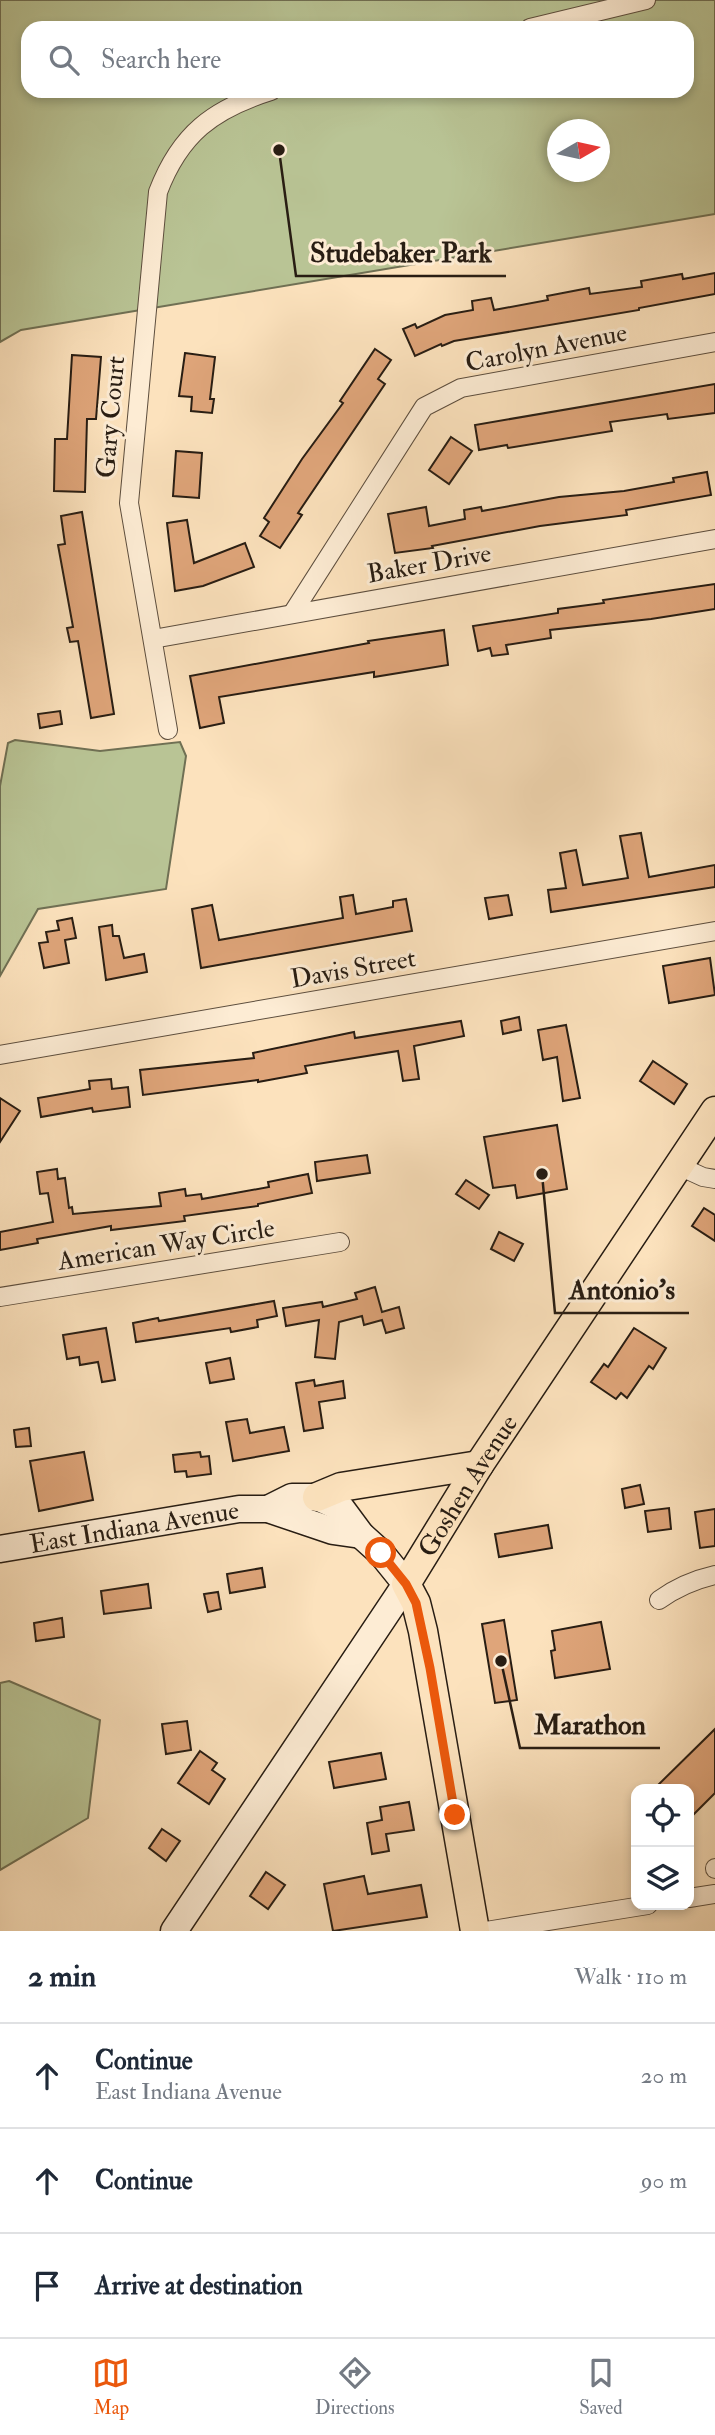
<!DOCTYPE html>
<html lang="en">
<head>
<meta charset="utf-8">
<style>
  body { margin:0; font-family:"IM FELL Double Pica",serif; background:#f2f2f3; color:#1f2937 }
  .controls { position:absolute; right:21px; bottom:21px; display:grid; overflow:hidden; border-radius:14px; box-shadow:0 4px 10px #0003 }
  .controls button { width:63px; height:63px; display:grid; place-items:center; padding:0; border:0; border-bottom:2px solid #e0e1e3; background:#fff; color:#1f2937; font:35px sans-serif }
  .compass { position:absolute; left:547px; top:119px; width:63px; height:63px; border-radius:50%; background:#fff; box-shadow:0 4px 10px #0003; rotate:81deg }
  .stop { position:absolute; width:21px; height:21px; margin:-16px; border:5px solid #ea580c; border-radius:50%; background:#fff }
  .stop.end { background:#ea580c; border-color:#fff; box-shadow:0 2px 7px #0008 }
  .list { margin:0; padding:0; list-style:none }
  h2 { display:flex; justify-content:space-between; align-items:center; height:91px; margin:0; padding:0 28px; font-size:30px }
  h2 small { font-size:23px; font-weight:400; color:#747a83 }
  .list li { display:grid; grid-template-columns:46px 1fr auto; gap:21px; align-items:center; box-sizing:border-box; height:105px; padding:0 28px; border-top:2px solid #e0e1e3 }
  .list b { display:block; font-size:26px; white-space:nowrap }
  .list p { margin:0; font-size:23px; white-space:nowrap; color:#747a83 }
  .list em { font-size:23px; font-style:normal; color:#747a83 }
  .icon { flex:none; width:38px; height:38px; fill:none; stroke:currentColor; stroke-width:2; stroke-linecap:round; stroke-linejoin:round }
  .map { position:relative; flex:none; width:715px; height:1931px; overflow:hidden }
  .search { position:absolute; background:#fff; box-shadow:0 4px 10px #0003; left:21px; right:21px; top:21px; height:77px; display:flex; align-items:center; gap:18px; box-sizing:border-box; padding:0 24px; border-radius:21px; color:#747a83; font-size:26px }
  .sheet { height:406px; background:#fff }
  nav { display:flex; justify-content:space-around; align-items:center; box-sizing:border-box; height:98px; border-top:2px solid #e0e1e3; background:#fff; font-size:19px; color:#747a83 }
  nav a { display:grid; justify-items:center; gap:4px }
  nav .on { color:#ea580c }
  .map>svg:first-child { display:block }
  .green { fill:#b9c495; stroke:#707054; stroke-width:2; fill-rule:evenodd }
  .building { fill:#dfa57a; stroke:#281d13; stroke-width:2 }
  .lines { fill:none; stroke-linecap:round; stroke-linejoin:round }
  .street-casing { stroke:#5d4e3e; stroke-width:20 }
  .secondary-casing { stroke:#281d13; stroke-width:29 }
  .primary-casing { stroke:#281d13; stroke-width:31 }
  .street { stroke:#fdecd4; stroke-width:18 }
  .secondary { stroke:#fdecd4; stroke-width:26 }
  .primary { stroke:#fce2bd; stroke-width:28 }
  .route { stroke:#ea580c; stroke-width:9 }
  .labels { text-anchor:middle; stroke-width:6; stroke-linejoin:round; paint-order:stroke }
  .street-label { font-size:26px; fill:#281d13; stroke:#fdecd4 }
  .leader { fill:none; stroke:#281d13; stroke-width:2.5 }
  .callout-dot { fill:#281d13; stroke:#fdecd4; stroke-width:2.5 }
  .callout-label { font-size:28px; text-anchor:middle; font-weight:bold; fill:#281d13; stroke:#fdecd4; stroke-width:6; stroke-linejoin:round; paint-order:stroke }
</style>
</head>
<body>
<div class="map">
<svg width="715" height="1931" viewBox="0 0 715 1931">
  <rect width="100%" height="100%" fill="#fce2bd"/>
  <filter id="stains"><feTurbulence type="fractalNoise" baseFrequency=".00286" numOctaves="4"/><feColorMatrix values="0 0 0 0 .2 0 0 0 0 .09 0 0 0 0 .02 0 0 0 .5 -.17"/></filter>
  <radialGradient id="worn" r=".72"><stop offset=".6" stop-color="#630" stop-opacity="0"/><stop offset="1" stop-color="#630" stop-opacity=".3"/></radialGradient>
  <g class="green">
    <path d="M0,0H715V214L21,330L0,342ZM28,28H687V91H28ZM558,130H600V172H558Z"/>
    <path d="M15,740L100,751L180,742L186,756L166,889L38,909L0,976V786L8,743Z"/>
    <path d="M9,1681L100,1720L88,1818L0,1870V1683Z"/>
  </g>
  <g class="building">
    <path d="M715,273V294L639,308V310L454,341L442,346L441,344L415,356L403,329L415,324L417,328L445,315L473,310L472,301L491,298L494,310L548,300L547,296L589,288L590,294L642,287L641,281L682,274L683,279Z"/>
    <path d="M375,349L391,360L378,379L385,384L298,513L302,515L280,548L260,536L269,522L264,518L302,459L343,403L340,401Z"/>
    <path d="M185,353L215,357L210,399H214L212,413L191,411L192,397L179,396Z"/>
    <path d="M72,355L101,357L96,419H87L85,492L54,491L55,439H67Z"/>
    <path d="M715,384V413L668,419L667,414L610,422L612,431L508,448L507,445L479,450L475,425Z"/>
    <path d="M451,437L472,451L449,484L429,470Z"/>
    <path d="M176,451L202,453L199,498L173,496Z"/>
    <path d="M707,472L711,495L626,510L627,515L540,526L432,546L433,548L395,553L388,514L426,507L429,526L465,519L464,510L481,507L482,511L559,497L624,491L674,482L673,478Z"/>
    <path d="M82,512L114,714L91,718L78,641L70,642L67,628L73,627L58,545L65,544L61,516Z"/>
    <path d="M187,520L194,563L245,543L254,567L203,586L175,591L167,523Z"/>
    <path d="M715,584V609L651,619L550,630L551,638L506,645L508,654L492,656L490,648L478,651L473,626L558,613V609L604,603L603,600Z"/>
    <path d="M444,630L448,665L374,677V672L219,697L224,723L200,728L190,676L369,643L368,641Z"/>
    <path d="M60,711L62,724L40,728L38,714Z"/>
    <path d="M641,833L649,877L715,865V887L551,912L548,890L566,888L560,853L576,850L583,885L628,878L620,836Z"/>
    <path d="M353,895L356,914L393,907V901L406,899L412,931L201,968L192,909L212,905L219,940L343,918L340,897Z"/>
    <path d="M508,895L512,915L489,919L485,898Z"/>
    <path d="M72,918L76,938L65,940L69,963L44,968L39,943L48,942L46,932L59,930L57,921Z"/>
    <path d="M112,925L113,936H119L124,958L144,954L147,972L106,980L99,927Z"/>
    <path d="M710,958L715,995L669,1003L663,966Z"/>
    <path d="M519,1017L521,1030L503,1034L501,1021Z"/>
    <path d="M461,1021L464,1036L414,1046L419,1079L403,1081L398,1051L305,1066L307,1073L258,1082V1080L143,1095L140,1070L254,1058L253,1053L354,1032L355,1038Z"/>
    <path d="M566,1025L580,1098L563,1101L557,1057L543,1060L538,1030Z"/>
    <path d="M653,1061L687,1084L674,1104L640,1081Z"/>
    <path d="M111,1079L112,1089L128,1087L130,1107L93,1112L92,1108L41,1117L38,1098L90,1089L89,1081Z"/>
    <path d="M0,1098L20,1111L0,1142Z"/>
    <path d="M557,1125L567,1189L517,1198L515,1185L493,1188L484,1137Z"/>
    <path d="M367,1155L370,1173L317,1181L315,1162Z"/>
    <path d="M57,1169L58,1179L65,1178L69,1208L72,1207L73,1214L161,1206L159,1193L185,1189L186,1196L201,1194L202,1199L269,1187L268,1182L308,1174L312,1193L258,1204V1206L184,1216L185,1221L111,1230V1226L37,1239L38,1243L0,1250V1232L53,1222L48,1193L40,1194L37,1172Z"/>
    <path d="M466,1180L489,1195L479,1209L456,1194Z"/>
    <path d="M704,1208L715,1215V1241L692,1226Z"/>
    <path d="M499,1232L523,1244L514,1261L491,1249Z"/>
    <path d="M375,1287L382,1312L399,1307L404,1328L386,1333L382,1320L364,1325L362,1316L339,1322L335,1359L315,1357L319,1320L286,1326L283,1308L322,1302L323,1307L357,1299L355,1293Z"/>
    <path d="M274,1301L277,1316L257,1320L258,1327L231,1332L230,1328L136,1342L133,1323L158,1318L159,1321Z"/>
    <path d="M106,1328L115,1380L102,1382L98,1362L80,1365L79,1357L67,1359L63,1335Z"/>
    <path d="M634,1328L666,1348L653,1369L649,1366L627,1398L621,1393L616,1399L591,1382L604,1364L608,1367Z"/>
    <path d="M230,1358L234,1379L210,1383L206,1363Z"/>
    <path d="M314,1380L315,1386L343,1381L345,1398L319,1402L323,1428L304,1431L296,1383Z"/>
    <path d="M247,1419L250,1433L284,1427L289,1451L233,1461L226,1422Z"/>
    <path d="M29,1428L31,1446L16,1447L14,1430Z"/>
    <path d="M84,1452L93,1500L39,1511L30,1461Z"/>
    <path d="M200,1452L201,1457L209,1456L211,1474L187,1477L186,1471L175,1472L173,1455Z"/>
    <path d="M640,1485L644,1504L625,1508L622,1489Z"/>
    <path d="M669,1508L671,1529L648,1532L645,1511Z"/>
    <path d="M715,1509V1546L700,1548L695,1512Z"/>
    <path d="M548,1525L552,1548L499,1557L495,1534Z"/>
    <path d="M262,1568L265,1587L230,1593L227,1574Z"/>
    <path d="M148,1584L151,1608L104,1614L101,1591Z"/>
    <path d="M218,1592L221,1609L208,1612L204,1594Z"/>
    <path d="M62,1618L64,1637L36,1641L34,1623Z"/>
    <path d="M504,1620L517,1700L495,1703L482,1624Z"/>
    <path d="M601,1622L610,1669L555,1678L551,1651L555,1650L552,1631Z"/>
    <path d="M187,1721L191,1750L166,1754L162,1724Z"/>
    <path d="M715,1729V1793L689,1819V1789H654Z"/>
    <path d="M200,1751L217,1763L212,1770L225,1779L209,1804L178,1783Z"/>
    <path d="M381,1753L386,1779L334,1788L329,1762Z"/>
    <path d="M409,1802L414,1830L386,1834L389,1851L372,1854L367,1823L382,1820L380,1807Z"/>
    <path d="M162,1829L180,1841L166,1861L149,1848Z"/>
    <path d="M266,1872L285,1885L268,1909L250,1896Z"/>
    <path d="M364,1876L368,1894L421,1885L427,1917L333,1931L324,1884Z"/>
  </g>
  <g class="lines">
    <defs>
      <g id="street">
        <path d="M530,28L646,0"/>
        <path d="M292,614L424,407L461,388L715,342"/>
        <path d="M153,639L715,539"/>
        <path d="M168,730L129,503L158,192C180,134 213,109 271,91"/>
        <path d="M0,1055L715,931"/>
        <path d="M679,1166L703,1177L715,1179"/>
        <path d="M0,1297L340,1242"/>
        <path d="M659,1600C677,1587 693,1580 715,1575"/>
        <path d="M715,1868V1869"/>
        <path d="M689,1898L715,1894"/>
        <path d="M486,1931L648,1905"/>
      </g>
      <g id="secondary">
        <path id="s1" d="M0,1549L239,1509H268L333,1531L361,1535"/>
        <path d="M174,1931L406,1584L381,1553L361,1535L341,1508L317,1497H292L268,1509"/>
      </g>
      <g id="primary">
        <path d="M317,1497L341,1487L479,1465"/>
        <path id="s2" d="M475,1931L423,1631L416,1603L406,1584L479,1465L715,1111"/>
      </g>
    </defs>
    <use href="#street" class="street-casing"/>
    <use href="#secondary" class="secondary-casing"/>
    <use href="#primary" class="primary-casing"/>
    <use href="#street" class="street"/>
    <use href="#secondary" class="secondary"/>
    <use href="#primary" class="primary"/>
  </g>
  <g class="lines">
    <path class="route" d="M381,1553L406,1584L416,1603L430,1668L455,1815"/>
  </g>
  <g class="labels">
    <g class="street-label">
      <text transform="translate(546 347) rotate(-11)" y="9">Carolyn Avenue</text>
      <text transform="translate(110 417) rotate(-85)" y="9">Gary Court</text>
      <text transform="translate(429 563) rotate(-10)" y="9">Baker Drive</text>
      <text transform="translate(353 968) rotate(-10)" y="9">Davis Street</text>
      <text transform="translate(166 1244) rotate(-9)" y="9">American Way Circle</text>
      <text dy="9" stroke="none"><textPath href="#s2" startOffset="471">Goshen Avenue</textPath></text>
      <text dy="9" stroke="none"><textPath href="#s1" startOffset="136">East Indiana Avenue</textPath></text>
    </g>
  </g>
  <path class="leader" d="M279 150L296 276H506M542 1174L555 1313H689M501 1661L520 1748H660"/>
  <g class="callout-dot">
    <circle cx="279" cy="150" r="7"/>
    <circle cx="542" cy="1174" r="7"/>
    <circle cx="501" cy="1661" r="7"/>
  </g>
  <g class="callout-label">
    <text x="401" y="262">Studebaker Park</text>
    <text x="622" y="1299">Antonio's</text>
    <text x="590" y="1734">Marathon</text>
  </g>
  <rect width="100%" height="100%" filter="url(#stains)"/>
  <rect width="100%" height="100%" fill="url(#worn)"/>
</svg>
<div class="controls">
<button><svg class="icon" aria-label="locate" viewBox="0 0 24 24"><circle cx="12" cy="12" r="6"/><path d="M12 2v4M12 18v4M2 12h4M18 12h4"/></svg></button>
<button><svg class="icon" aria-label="layers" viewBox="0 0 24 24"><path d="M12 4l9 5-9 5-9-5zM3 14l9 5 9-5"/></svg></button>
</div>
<svg class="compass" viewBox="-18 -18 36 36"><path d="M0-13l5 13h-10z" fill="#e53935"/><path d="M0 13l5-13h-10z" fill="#747a83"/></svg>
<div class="stop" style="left:381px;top:1553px"></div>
<div class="stop end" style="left:455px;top:1815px"></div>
<div class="search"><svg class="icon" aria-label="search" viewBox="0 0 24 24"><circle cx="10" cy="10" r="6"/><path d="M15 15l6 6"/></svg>Search here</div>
</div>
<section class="sheet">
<h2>2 min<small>Walk · 110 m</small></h2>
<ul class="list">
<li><svg class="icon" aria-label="ahead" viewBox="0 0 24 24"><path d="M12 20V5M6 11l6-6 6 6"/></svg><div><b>Continue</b><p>East Indiana Avenue</p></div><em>20 m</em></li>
<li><svg class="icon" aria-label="ahead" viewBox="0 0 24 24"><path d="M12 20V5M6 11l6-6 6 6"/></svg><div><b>Continue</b></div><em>90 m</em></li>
<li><svg class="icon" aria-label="arrive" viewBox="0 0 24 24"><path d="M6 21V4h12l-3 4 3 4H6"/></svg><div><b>Arrive at destination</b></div></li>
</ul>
</section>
<nav>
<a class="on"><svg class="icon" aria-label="map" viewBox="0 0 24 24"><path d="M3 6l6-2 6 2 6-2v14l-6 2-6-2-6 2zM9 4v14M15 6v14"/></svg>Map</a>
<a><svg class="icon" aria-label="directions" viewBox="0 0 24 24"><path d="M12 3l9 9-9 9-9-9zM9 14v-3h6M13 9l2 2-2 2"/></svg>Directions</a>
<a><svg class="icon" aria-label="saved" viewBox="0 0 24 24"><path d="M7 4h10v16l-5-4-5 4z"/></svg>Saved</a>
</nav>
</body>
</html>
